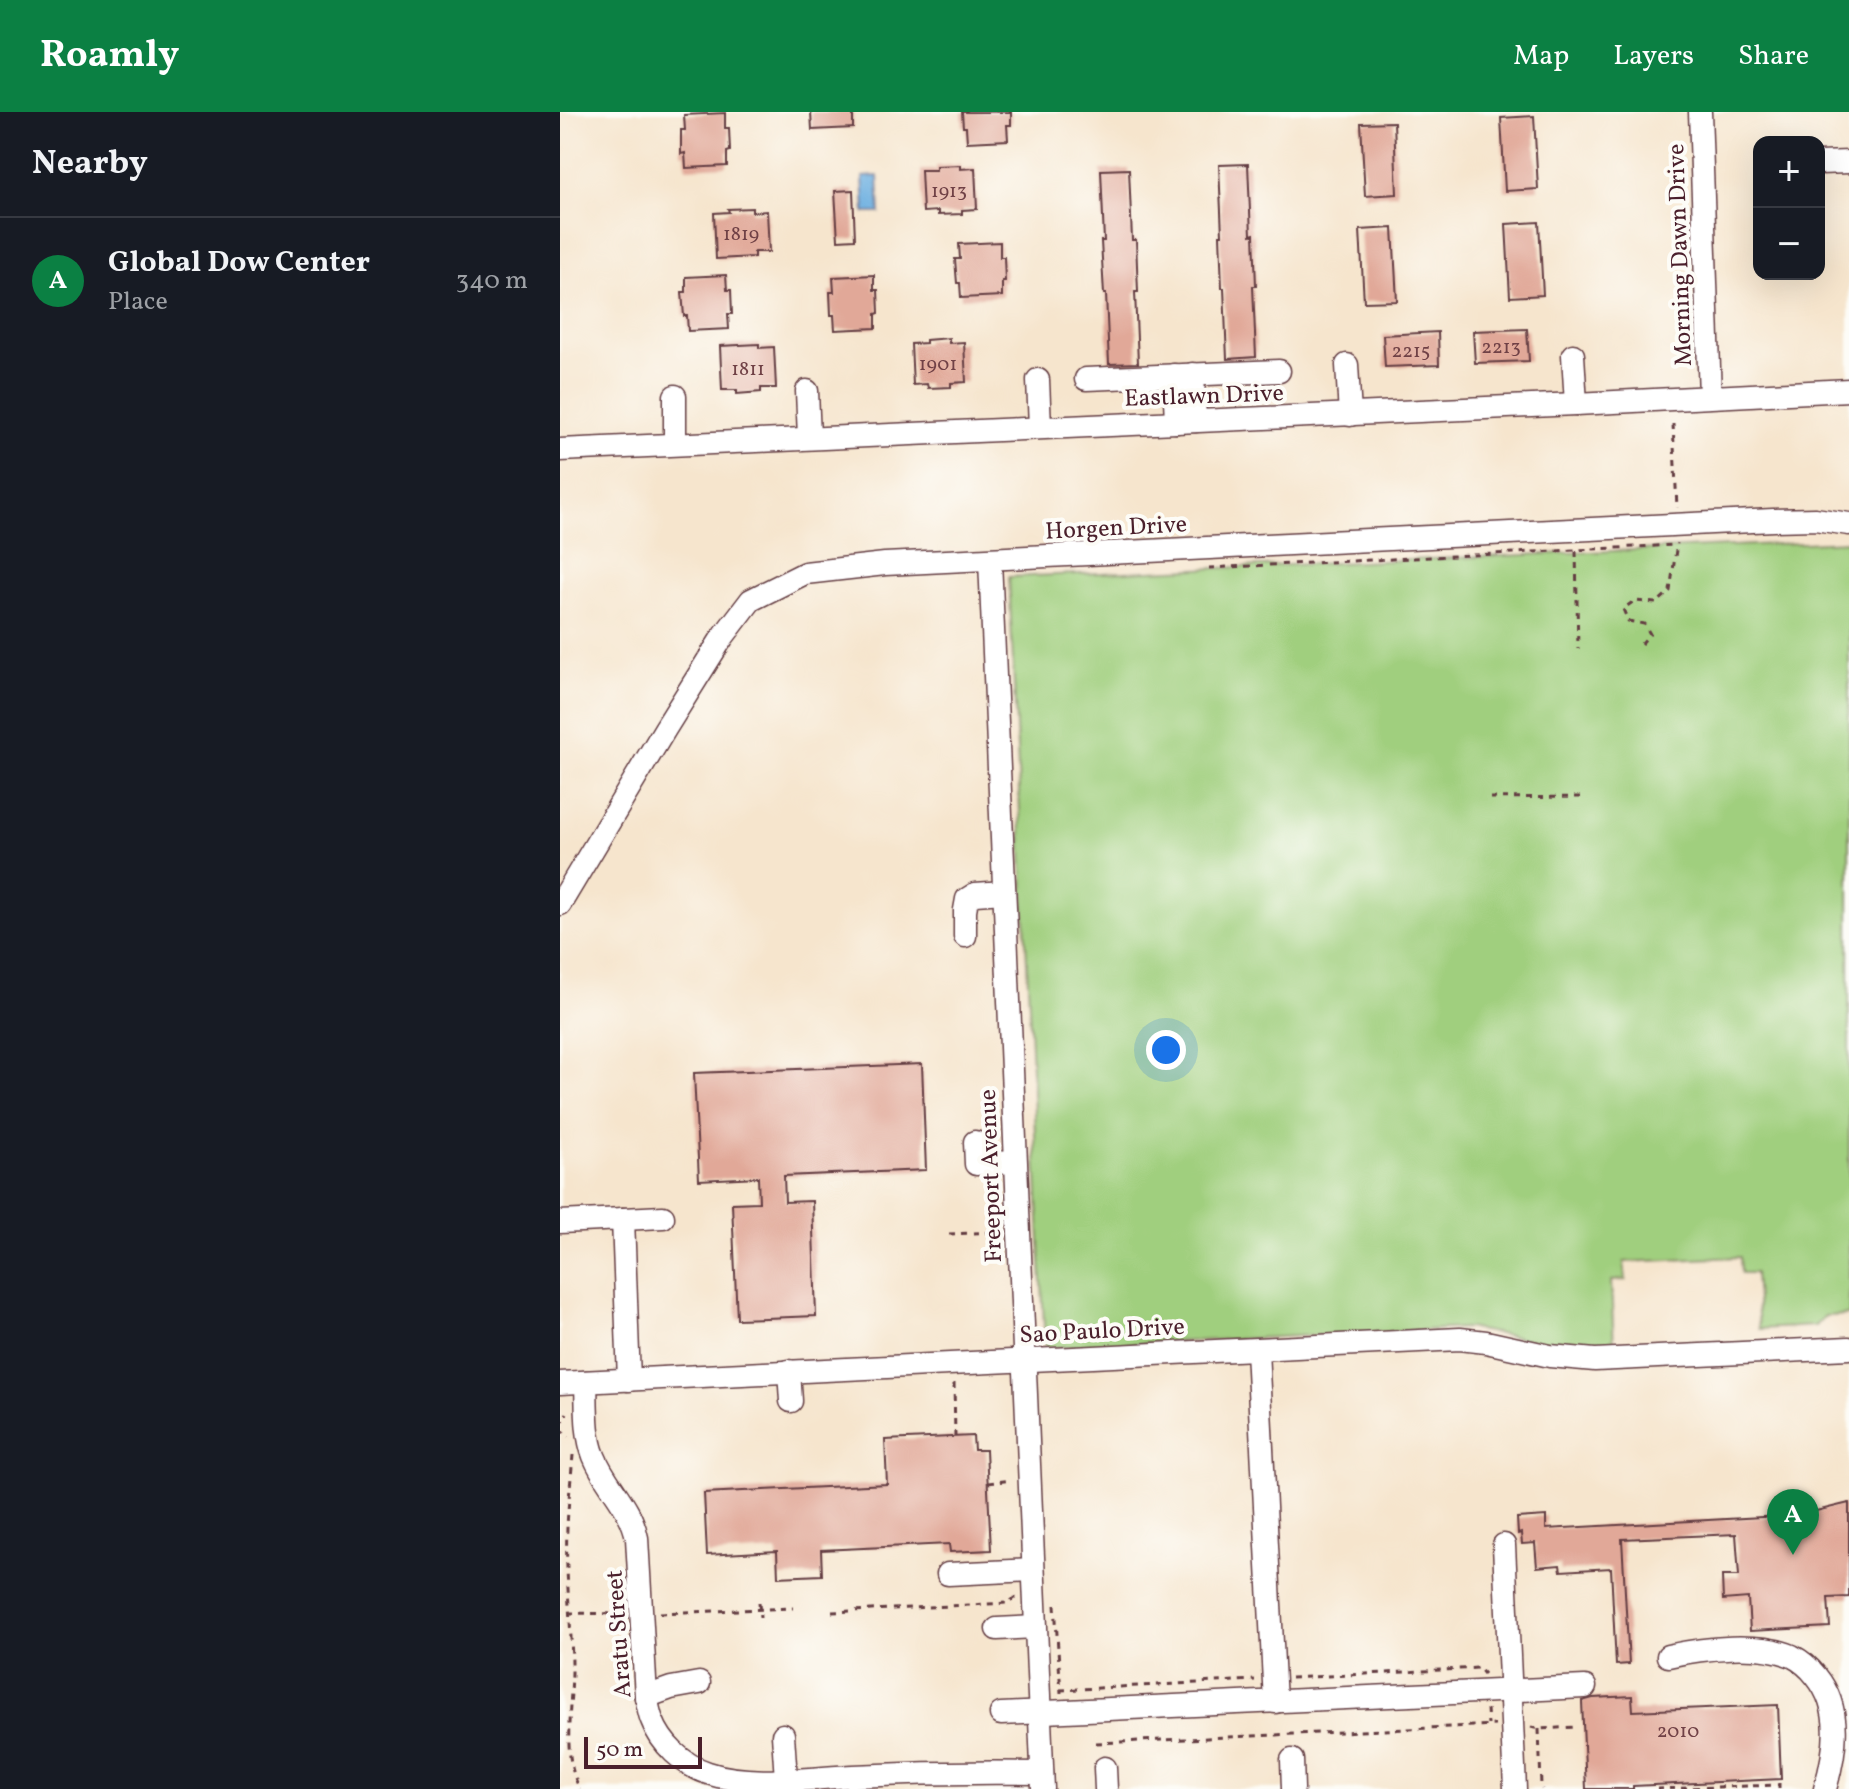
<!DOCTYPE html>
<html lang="en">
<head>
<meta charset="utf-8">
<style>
  body { margin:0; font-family:Vollkorn,serif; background:#20242c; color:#f1f3f6 }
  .controls { position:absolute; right:24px; top:24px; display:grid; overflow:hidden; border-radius:16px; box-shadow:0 8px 32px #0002 }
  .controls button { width:72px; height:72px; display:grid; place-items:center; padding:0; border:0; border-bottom:2px solid #363941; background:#171b24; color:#f1f3f6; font:40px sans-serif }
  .scale { position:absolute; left:24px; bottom:20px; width:118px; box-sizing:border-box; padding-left:8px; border:4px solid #4a1f2b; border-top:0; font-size:22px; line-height:28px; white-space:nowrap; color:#4a1f2b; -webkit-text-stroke:6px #fdfcf7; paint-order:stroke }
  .you { position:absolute; left:606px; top:938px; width:28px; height:28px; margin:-20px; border:6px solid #fff; border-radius:50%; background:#1a73e8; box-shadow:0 0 0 12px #1a73e833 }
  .badge { display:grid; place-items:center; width:52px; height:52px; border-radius:50%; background:#0b8043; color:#fff; font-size:26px; font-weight:700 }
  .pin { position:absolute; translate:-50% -66px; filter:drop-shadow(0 2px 4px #0008) }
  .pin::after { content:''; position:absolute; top:42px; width:28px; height:24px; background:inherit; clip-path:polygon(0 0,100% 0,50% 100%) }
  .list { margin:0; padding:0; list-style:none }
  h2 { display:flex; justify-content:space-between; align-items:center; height:104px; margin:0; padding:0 32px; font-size:34px }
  h2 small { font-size:26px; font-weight:400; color:#9ea1a6 }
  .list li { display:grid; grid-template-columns:52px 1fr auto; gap:24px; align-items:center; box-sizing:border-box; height:128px; padding:0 32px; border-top:2px solid #363941 }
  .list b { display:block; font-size:30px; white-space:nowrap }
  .list p { margin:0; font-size:26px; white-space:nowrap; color:#9ea1a6 }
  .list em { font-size:26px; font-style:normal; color:#9ea1a6 }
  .map { position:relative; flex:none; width:1289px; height:1677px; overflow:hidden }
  header { display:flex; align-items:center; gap:48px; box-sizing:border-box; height:112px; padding:0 40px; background:#0b8043; color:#fff }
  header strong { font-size:38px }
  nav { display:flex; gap:44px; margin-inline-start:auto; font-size:28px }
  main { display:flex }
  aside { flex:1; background:#171b24 }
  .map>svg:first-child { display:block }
  .green { fill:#a0cf7e; stroke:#757754; stroke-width:2 }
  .water { fill:#6baee0; stroke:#5a6686; stroke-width:2 }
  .building { fill:#e1a898 }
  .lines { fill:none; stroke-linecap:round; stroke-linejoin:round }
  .minor-casing { stroke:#643d43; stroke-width:25 }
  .path { stroke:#643d43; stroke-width:3; stroke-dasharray:6 6; stroke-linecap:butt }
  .minor { stroke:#fff; stroke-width:22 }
  .labels { text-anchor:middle; stroke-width:8; stroke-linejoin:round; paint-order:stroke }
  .number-label { font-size:20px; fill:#704146 }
  .street-label { font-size:24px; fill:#4a1f2b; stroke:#fdfcf7 }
</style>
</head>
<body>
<header>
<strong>Roamly</strong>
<nav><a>Map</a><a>Layers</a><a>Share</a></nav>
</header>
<main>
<aside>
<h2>Nearby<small></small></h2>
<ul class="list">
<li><span class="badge">A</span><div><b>Global Dow Center</b><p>Place</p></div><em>340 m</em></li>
</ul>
</aside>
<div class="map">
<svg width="1289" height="1677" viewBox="0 0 1289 1677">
  <rect width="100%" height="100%" fill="#fdfcf7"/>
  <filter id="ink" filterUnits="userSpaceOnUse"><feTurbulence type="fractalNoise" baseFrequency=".0125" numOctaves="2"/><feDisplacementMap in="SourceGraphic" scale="16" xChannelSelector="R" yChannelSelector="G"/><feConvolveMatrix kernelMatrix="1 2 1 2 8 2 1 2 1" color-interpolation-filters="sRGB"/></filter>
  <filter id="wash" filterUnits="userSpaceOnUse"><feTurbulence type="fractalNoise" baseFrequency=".006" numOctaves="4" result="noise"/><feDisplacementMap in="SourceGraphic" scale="32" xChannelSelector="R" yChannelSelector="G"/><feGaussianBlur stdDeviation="1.8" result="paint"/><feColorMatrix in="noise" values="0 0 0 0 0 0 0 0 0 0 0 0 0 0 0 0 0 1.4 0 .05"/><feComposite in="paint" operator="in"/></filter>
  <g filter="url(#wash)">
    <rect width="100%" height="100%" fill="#f6e5cd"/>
    <path class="green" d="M1289,429V1203L1265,1204L1255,1214L1199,1217L1195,1161H1181L1180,1145L1064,1150L1066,1168L1051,1169L1054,1236L1009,1235L907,1216L485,1236L449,465Z"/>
    <path class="water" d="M318,64L320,101H305L303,65Z"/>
    <g id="blocks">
      <g class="building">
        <path d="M251,0H293V16L252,18Z"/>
        <path d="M402,0H451V13H447L448,28L407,30L406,15H403Z"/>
        <path d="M165,1V16H169L170,39L167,40V54L126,56L125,41L121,42V18H125L124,3Z"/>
        <path d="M974,4L978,77L945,79L941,6Z"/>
        <path d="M834,10L837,82L805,84L801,11Z"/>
        <path d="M688,52L691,123L694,122L696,174H693L696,245L667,247L664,176H662L660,123H662L659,53Z"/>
        <path d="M400,53V57L415,56L417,97L402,98V102L378,103V99L363,100L361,58H376V54Z"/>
        <path d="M569,57L572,128H576L578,180H575L578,251L549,252L546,182H544L541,129H544L541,58Z"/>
        <path d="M293,78L295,127L278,128L275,79Z"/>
        <path d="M192,96V100L207,99L209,140H194V145L156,147L154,101L169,100L168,97Z"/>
        <path d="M979,110L983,183L950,185L946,112Z"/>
        <path d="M833,116L837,189L804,190L800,118Z"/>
        <path d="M440,130V145H444L445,169H442V184L401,186L400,171H397L395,147H400L399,132Z"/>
        <path d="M166,163L167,178H171L172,202H168L169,217L128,219L127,204H124L122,180H126V165Z"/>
        <path d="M314,163V178H318L319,201L316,202V216L275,218L274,203H271L270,180H274L273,165Z"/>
        <path d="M967,217L969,249L915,251L913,219Z"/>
        <path d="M878,220L879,253L825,255L823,223Z"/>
        <path d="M389,226V231L404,230L406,270L391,271V275L368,276L367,272L353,273L351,232L366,231V228Z"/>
        <path d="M199,232V236L214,235L216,276H201V280L177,282V278H162L160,234Z"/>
        <path d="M362,952L366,1058L224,1064L225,1090L252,1089L256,1204L177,1207L172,1091L199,1090L198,1065L139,1068L134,961Z"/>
        <path d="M413,1324L414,1338H426L431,1438L390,1440L389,1432L261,1438L262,1463L218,1465L217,1439L147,1443L144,1381L327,1372L325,1328Z"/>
        <path d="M1289,1391V1485L1268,1486L1270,1515L1190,1519L1188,1486L1163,1488L1162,1464H1179L1176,1422L1062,1427L1069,1552L1056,1553L1051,1456L1001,1459L1000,1453L977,1455L975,1431L962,1432L961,1421L958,1422L957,1406L986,1404V1417L1220,1404V1400H1252Z"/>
        <path d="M1072,1584L1073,1599L1218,1593L1221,1667L1073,1674V1677H1026L1022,1589L1033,1586Z"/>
      </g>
    </g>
  </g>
  <g filter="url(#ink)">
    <use href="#blocks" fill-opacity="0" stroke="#643d43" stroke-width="2"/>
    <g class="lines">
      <defs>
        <g id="minor">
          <path d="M1140,0L1150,284"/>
          <path d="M1259,51L1289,50"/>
          <path d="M1013,243L1016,292"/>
          <path d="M787,253L790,303"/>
          <path d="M633,262L635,309"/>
          <path d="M614,263L616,310"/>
          <path d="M526,267L719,259"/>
          <path d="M478,268L480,315"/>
          <path d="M247,279L249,325"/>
          <path d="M115,332V284"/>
          <path d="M0,338L1016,292L1289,278"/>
          <path d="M430,448L483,1677"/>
          <path d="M0,792L105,617L162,526L191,488L245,461L325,452L1213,408L1255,407L1289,412"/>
          <path d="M405,824V798L407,787L415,782L444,780"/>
          <path d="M415,1030L416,1052L455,1050"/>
          <path d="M63,1107L103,1105"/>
          <path d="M0,1110L63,1107L69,1268"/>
          <path d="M697,1238L715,1590"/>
          <path d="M229,1259L231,1289"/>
          <path d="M26,1270C27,1293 25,1322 34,1344C46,1374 71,1394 77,1426L86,1585C88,1592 89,1601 92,1608C101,1632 123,1653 148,1661C189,1675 249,1666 293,1664C356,1661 419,1660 482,1661"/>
          <path d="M0,1271L900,1227L926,1230L990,1244L1035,1248L1289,1236"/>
          <path d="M944,1433L955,1677"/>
          <path d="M388,1462L473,1458"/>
          <path d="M437,1517L475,1515"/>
          <path d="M1108,1544C1143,1536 1199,1530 1232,1544C1242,1549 1249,1555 1256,1564C1283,1597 1276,1639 1265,1677"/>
          <path d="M86,1585L111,1576L139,1571"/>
          <path d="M441,1602L1025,1575"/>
          <path d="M223,1623L226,1667"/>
          <path d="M732,1648L733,1677"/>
          <path d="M545,1656L546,1677"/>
        </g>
      </defs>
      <use href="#minor" class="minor-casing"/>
      <g class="path">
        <path d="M1113,312L1117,396"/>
        <path d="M1016,439L1018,537"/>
        <path d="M649,456L1116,433"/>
        <path d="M1081,532L1090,522L1084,512L1068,509L1063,497L1074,489L1097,491L1110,479L1117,431"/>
        <path d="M930,686L1024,685"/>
        <path d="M431,1070L432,1120"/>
        <path d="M389,1122L441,1120"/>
        <path d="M394,1271L395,1325"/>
        <path d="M0,1313L7,1301"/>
        <path d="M0,1317L9,1325"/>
        <path d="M13,1343C11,1368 8,1392 7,1416C5,1461 11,1506 12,1551C13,1591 0,1640 20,1677"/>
        <path d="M428,1371L451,1368"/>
        <path d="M199,1490L200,1506"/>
        <path d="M495,1493L501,1581"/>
        <path d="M272,1500L448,1491L455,1486V1483"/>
        <path d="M8,1501L65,1502"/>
        <path d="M100,1501L233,1496"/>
        <path d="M731,1566L919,1556L924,1562"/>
        <path d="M500,1578L695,1568"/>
        <path d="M927,1597L928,1613"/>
        <path d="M971,1615L979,1617L1017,1615"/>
        <path d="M979,1617L981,1674L982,1677"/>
        <path d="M536,1631L935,1613"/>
        <path d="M1097,1677L1219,1673"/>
        <path d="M1219,1677V1668"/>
      </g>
      <use href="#minor" class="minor"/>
    </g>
  </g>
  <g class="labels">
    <g class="number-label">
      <text x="389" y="85">1913</text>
      <text x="181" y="128">1819</text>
      <text x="941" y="241">2213</text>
      <text x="851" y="245">2215</text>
      <text x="378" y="258">1901</text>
      <text x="188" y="263">1811</text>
      <text x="1118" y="1625">2010</text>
    </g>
    <g class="street-label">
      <text transform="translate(1119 143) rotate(-92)" y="8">Morning Dawn Drive</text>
      <text transform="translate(644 283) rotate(-2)" y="8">Eastlawn Drive</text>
      <text transform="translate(556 415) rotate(-3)" y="8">Horgen Drive</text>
      <text transform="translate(430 1064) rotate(-92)" y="8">Freeport Avenue</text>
      <text transform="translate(542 1218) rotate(-3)" y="8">Sao Paulo Drive</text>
      <text transform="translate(58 1522) rotate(-94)" y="8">Aratu Street</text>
    </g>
  </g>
</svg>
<div class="controls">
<button>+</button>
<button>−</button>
</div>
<div class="scale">50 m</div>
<div class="you"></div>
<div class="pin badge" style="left:1233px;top:1443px">A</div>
</div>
</main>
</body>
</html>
